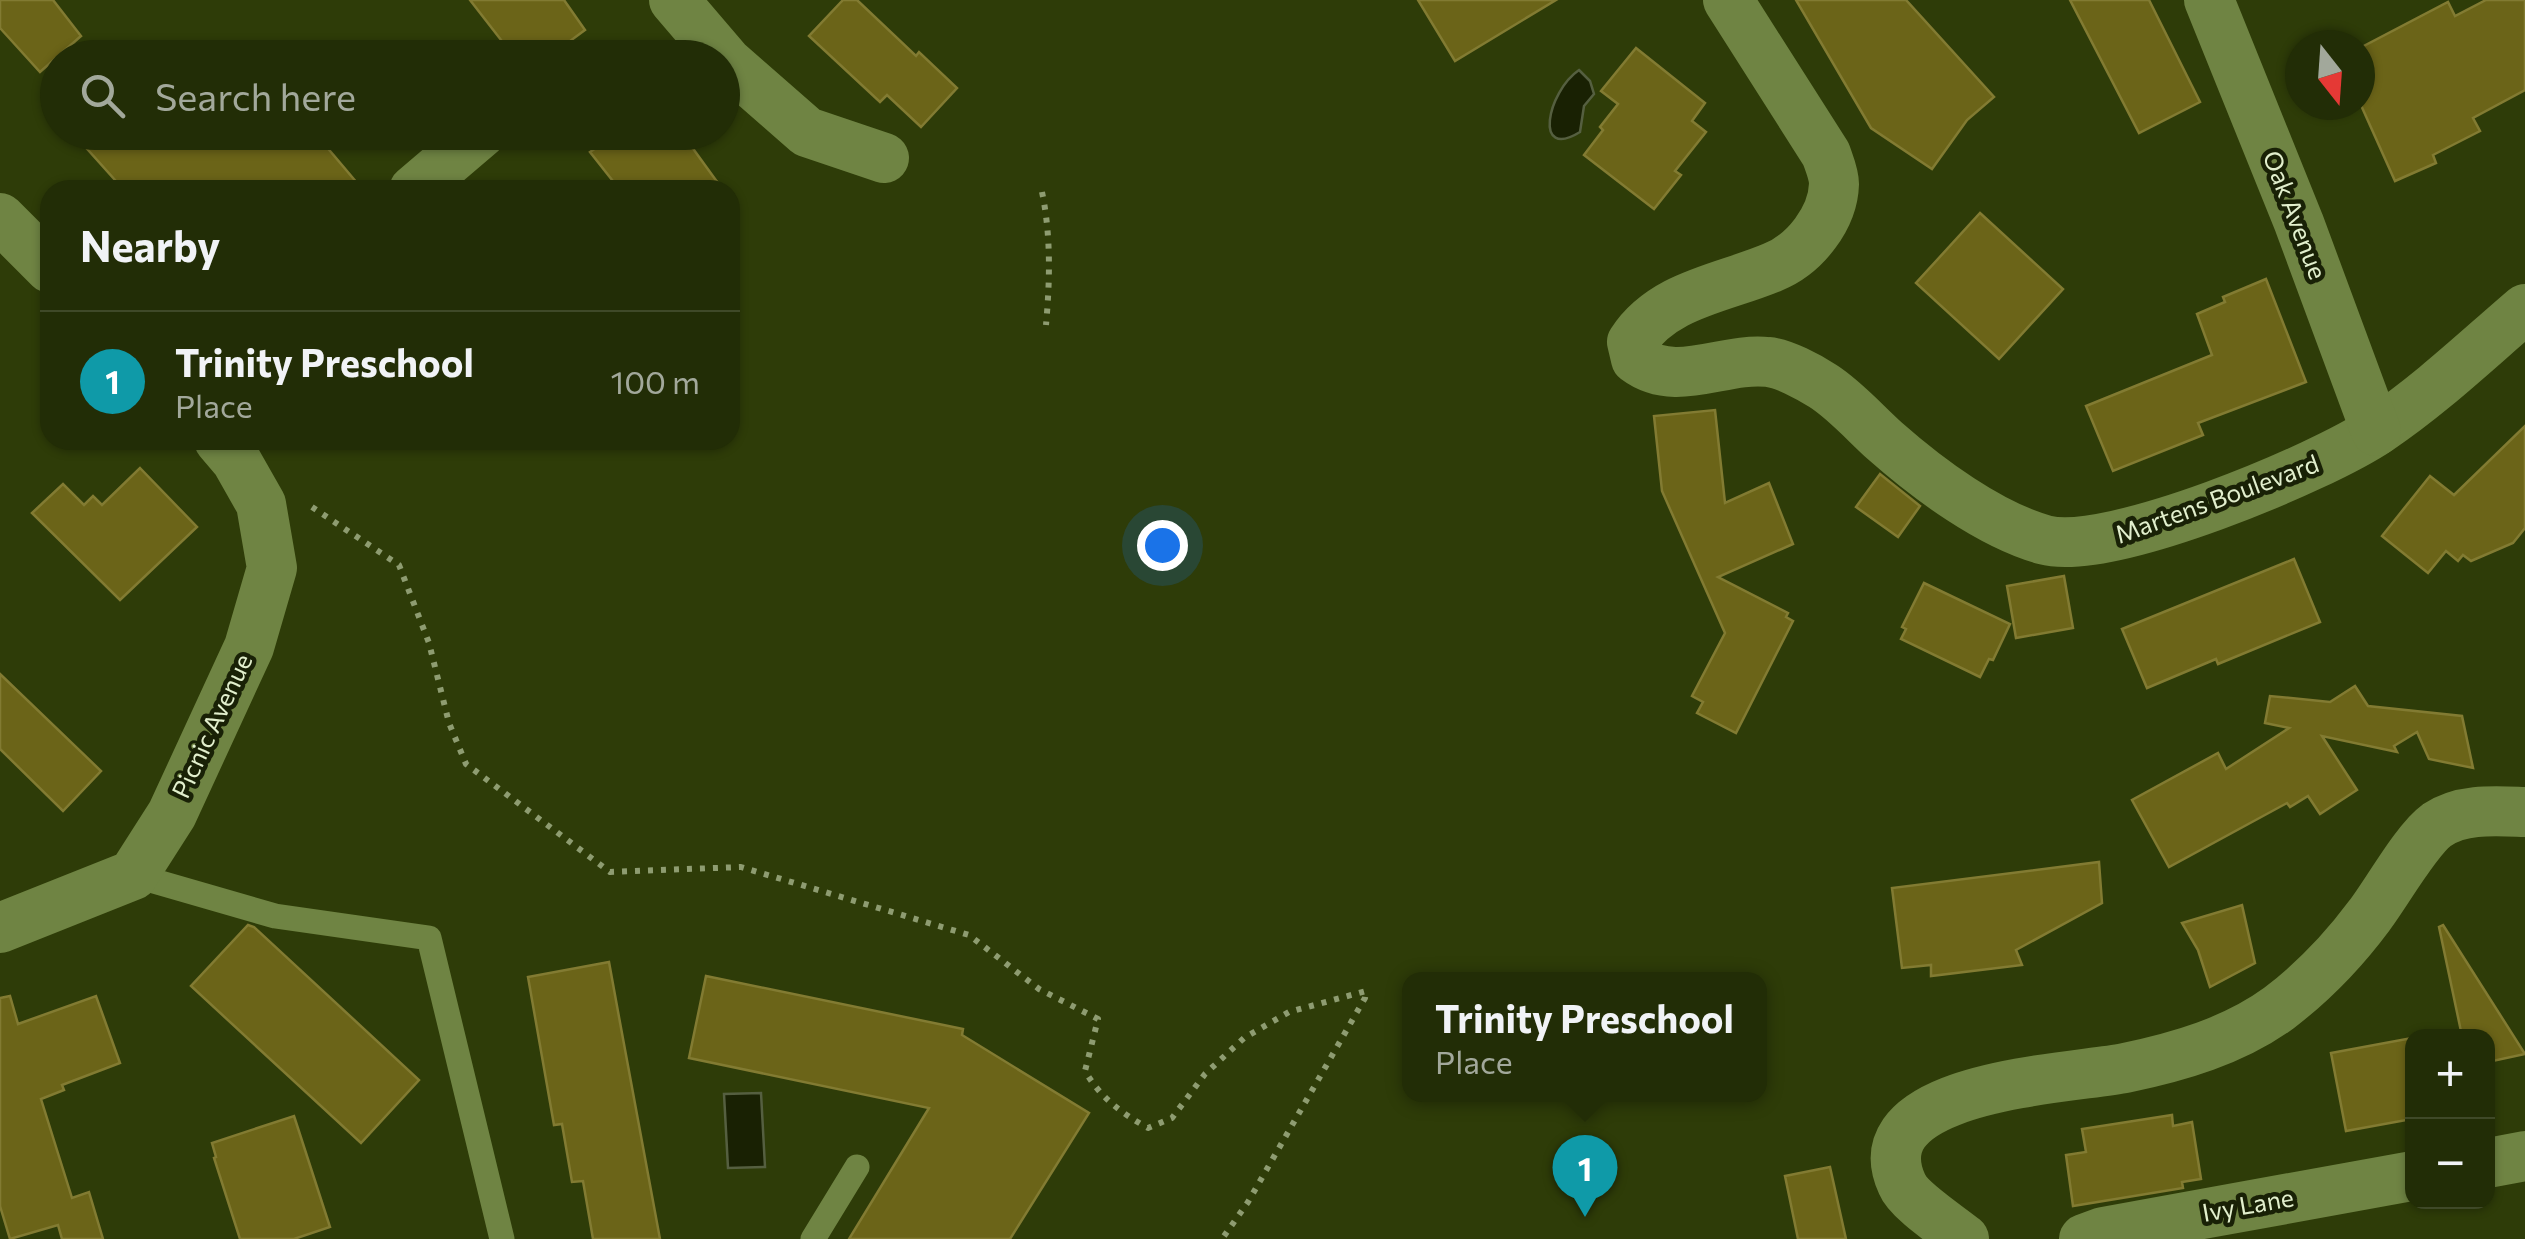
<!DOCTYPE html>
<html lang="en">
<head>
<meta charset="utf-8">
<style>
  body { margin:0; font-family:Commissioner,sans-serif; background:#2a3510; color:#f1f3f6 }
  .controls { position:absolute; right:30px; bottom:30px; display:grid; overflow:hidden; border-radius:20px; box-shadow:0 2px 8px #0004 }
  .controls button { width:90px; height:90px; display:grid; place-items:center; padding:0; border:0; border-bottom:2px solid #3f4928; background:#222d06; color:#f1f3f6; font:50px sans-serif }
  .compass { position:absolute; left:2285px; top:30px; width:90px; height:90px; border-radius:50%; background:#222d06; box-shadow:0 2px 8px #0004; rotate:163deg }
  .you { position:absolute; left:1162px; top:545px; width:35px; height:35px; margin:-25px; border:8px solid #fff; border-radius:50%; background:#1a73e8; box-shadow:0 0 0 15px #1a73e833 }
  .badge { display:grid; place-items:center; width:65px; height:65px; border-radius:50%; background:#8bbbb9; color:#fff; font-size:32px; font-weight:700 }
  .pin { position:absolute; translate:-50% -82px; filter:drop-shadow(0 2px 5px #0008) }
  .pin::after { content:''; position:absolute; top:52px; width:35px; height:30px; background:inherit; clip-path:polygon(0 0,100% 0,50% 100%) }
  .popup { position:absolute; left:1402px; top:972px; width:365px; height:130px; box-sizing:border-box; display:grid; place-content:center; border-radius:20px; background:#222d06; filter:drop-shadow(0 2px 8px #0005); font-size:32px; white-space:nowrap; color:#a2a89b }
  .popup b { font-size:38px; color:#f1f3f6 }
  .popup::after { content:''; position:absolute; left:50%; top:100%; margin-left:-20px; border:20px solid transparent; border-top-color:#222d06 }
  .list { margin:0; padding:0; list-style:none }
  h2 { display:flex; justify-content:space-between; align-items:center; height:130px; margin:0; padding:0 40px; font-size:42px }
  h2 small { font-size:32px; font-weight:400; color:#a2a89b }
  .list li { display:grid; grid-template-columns:65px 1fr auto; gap:30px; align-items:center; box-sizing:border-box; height:140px; padding:0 40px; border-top:2px solid #3f4928 }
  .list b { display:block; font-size:38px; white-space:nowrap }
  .list p { margin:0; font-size:32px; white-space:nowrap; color:#a2a89b }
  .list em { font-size:32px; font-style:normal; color:#a2a89b }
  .icon { flex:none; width:55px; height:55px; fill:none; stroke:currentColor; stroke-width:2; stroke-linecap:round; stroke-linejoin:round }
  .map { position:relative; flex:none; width:2525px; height:1239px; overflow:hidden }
  .search { position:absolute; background:#222d06; box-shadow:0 2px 8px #0004; left:40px; top:40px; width:700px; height:110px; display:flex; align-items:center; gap:25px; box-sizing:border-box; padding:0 35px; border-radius:55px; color:#a2a89b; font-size:38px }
  .panel { position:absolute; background:#222d06; box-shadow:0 2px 8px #0004; left:40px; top:180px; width:700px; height:270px; border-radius:30px }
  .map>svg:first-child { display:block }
  .water { fill:#192103; stroke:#555f40; stroke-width:2.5 }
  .building { fill:#6b6418; stroke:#827b32; stroke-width:2.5 }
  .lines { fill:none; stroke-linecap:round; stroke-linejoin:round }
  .path { stroke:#8e9c71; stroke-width:6; stroke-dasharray:5 8; stroke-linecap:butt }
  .service { stroke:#6f8443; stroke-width:25 }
  .minor { stroke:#6f8443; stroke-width:50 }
  .labels { text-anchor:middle; stroke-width:9; stroke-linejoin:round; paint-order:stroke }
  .street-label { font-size:25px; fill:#e2efcd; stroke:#192106 }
</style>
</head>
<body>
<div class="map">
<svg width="2525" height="1239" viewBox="0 0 2525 1239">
  <rect width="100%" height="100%" fill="#2e3c08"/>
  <g class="water">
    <path d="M1579,70L1590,81L1594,94L1584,106L1580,132C1533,161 1547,92 1579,70Z"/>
    <path d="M761,1093L765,1167L728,1168L724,1094Z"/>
  </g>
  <g class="building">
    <path d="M0,0H53L81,36L40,72L0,28Z"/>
    <path d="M470,0H564L585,30L547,58H515Z"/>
    <path d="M843,0H857L916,56L919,52L957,88L921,127L887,95L880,102L809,36Z"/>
    <path d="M1418,0H1556L1455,61Z"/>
    <path d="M1796,0H1906L1994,97L1967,120L1932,169L1871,128Z"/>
    <path d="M2070,0H2149L2200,102L2139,133Z"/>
    <path d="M2486,0H2525V90L2473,118L2480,131L2433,155L2436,163L2395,181L2360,103V48L2448,2L2455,16Z"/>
    <path d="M1636,48L1705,103L1692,121L1706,132L1675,171L1681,175L1654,209L1584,155L1603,130L1600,127L1618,104L1601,91Z"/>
    <path d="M72,132H314L363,190H124Z"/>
    <path d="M620,132H681L723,190H620L590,152Z"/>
    <path d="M1980,213L2063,289L1999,359L1916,283Z"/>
    <path d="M2266,279L2306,382L2198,423L2203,435L2113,471L2086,406L2212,355L2197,314L2225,302L2223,297Z"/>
    <path d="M1715,410L1725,503L1769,483L1793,544L1718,577L1788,613L1786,617L1793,621L1736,733L1697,713L1703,702L1692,696L1725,633L1662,491L1654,416Z"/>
    <path d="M2525,426V528L2513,543L2471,561L2463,555L2458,561L2446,551L2428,573L2382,536L2430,476L2454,495Z"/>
    <path d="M140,468L197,527L120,600L32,513L63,484L84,505L93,496L102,505Z"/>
    <path d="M1880,474L1920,506L1898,537L1856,507Z"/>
    <path d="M2294,559L2320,622L2218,664L2216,659L2147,688L2122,629Z"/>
    <path d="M2064,576L2073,628L2016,638L2007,586Z"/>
    <path d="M1924,583L2010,624L1993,660L1989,659L1980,677L1901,639L1906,629L1902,627Z"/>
    <path d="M0,674L101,771L63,811L0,749Z"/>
    <path d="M2355,686L2368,706L2462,716L2473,768L2429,759L2417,732L2394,746L2397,752L2322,736L2357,790L2320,814L2308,796L2290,807L2287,803L2169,867L2132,800L2218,753L2226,769L2289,728L2265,723L2270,696L2330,702Z"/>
    <path d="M2099,862L2102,903L2016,950L2022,965L1931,976V965L1902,968L1892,888Z"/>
    <path d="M2242,905L2255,963L2210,987L2198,950L2182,923Z"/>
    <path d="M248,925L254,927L419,1080L361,1143L191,986Z"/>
    <path d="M2443,925L2525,1054L2488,1062V1036H2462L2439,927Z"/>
    <path d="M609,962L619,1017L660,1239H593L583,1181L572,1182L562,1124L554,1125L528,977Z"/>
    <path d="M706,976L963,1029L962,1035L1089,1113L1010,1239H849L929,1108L689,1058Z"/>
    <path d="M10,996L18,1024L96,996L120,1063L62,1085L64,1090L41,1099L72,1198L89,1192L103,1239H62L58,1225L10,1239L0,1206V998Z"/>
    <path d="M2412,1038V1119L2346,1131L2331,1053Z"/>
    <path d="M2172,1115L2173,1126L2192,1122L2201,1179L2182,1182L2183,1188L2073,1206L2066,1155L2086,1152L2082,1129Z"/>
    <path d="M294,1116L330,1227L294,1239H240L214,1158L216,1157L212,1143Z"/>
    <path d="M1830,1167L1846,1239H1798L1785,1176Z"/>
  </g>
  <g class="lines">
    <g class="path">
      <path d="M1042,192C1051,235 1050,280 1046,325"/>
      <path d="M312,507L399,565L429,643L449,723L466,764L610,872L741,867L969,935L1039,989L1098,1019L1085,1071C1101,1098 1121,1113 1148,1128L1172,1118L1205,1074L1244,1038L1289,1012L1366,991L1365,998L1248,1202L1222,1239"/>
    </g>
    <g class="service">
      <path d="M133,875L275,916L429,938L502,1239"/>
      <path d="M813,1239L857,1167"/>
    </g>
    <g class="minor">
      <path d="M674,0L727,62L807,132L884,158"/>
      <path d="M1728,0L1826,154C1829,163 1834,174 1834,184C1833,218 1805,254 1773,267C1724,288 1663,294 1632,342L1636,359C1676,389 1723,357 1768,362C1783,363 1809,377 1823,386C1845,400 1865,423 1885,441C1928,479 1990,525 2045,540C2109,557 2322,468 2379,429C2431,394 2477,350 2525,309"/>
      <path d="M2209,0L2299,223L2376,431"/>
      <path d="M414,190L482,132"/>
      <path d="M0,218L50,268"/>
      <path d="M0,928L133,875L172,814L249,647L272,568L261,504L236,460L219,440"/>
      <path d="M2488,1163L2525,1156"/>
      <path d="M1964,1239C1948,1226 1909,1201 1902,1184C1857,1085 2071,1079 2125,1068C2178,1057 2234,1041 2279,1008C2313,982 2343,951 2369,916C2386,894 2416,840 2437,825C2462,808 2496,811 2525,812"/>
      <path d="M2084,1239L2103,1232L2412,1176"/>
    </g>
  </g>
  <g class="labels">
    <g class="street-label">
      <text transform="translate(2295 215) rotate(69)" y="9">Oak Avenue</text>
      <text transform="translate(2217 499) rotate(-20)" y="9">Martens Boulevard</text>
      <text transform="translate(212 726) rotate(-65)" y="9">Picnic Avenue</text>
      <text transform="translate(2248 1205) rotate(-10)" y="9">Ivy Lane</text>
    </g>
  </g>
</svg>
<div class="controls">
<button>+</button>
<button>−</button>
</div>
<svg class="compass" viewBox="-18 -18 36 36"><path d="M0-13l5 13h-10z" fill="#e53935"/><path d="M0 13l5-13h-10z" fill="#a2a89b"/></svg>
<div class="you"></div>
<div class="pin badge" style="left:1585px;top:1217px;background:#0f9aa8">1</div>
<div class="popup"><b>Trinity Preschool</b>Place</div>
<div class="search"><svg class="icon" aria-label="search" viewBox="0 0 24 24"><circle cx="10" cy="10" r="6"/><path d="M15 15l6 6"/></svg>Search here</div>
<section class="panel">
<h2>Nearby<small></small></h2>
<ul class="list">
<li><span class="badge" style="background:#0f9aa8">1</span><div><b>Trinity Preschool</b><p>Place</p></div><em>100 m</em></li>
</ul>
</section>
</div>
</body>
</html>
